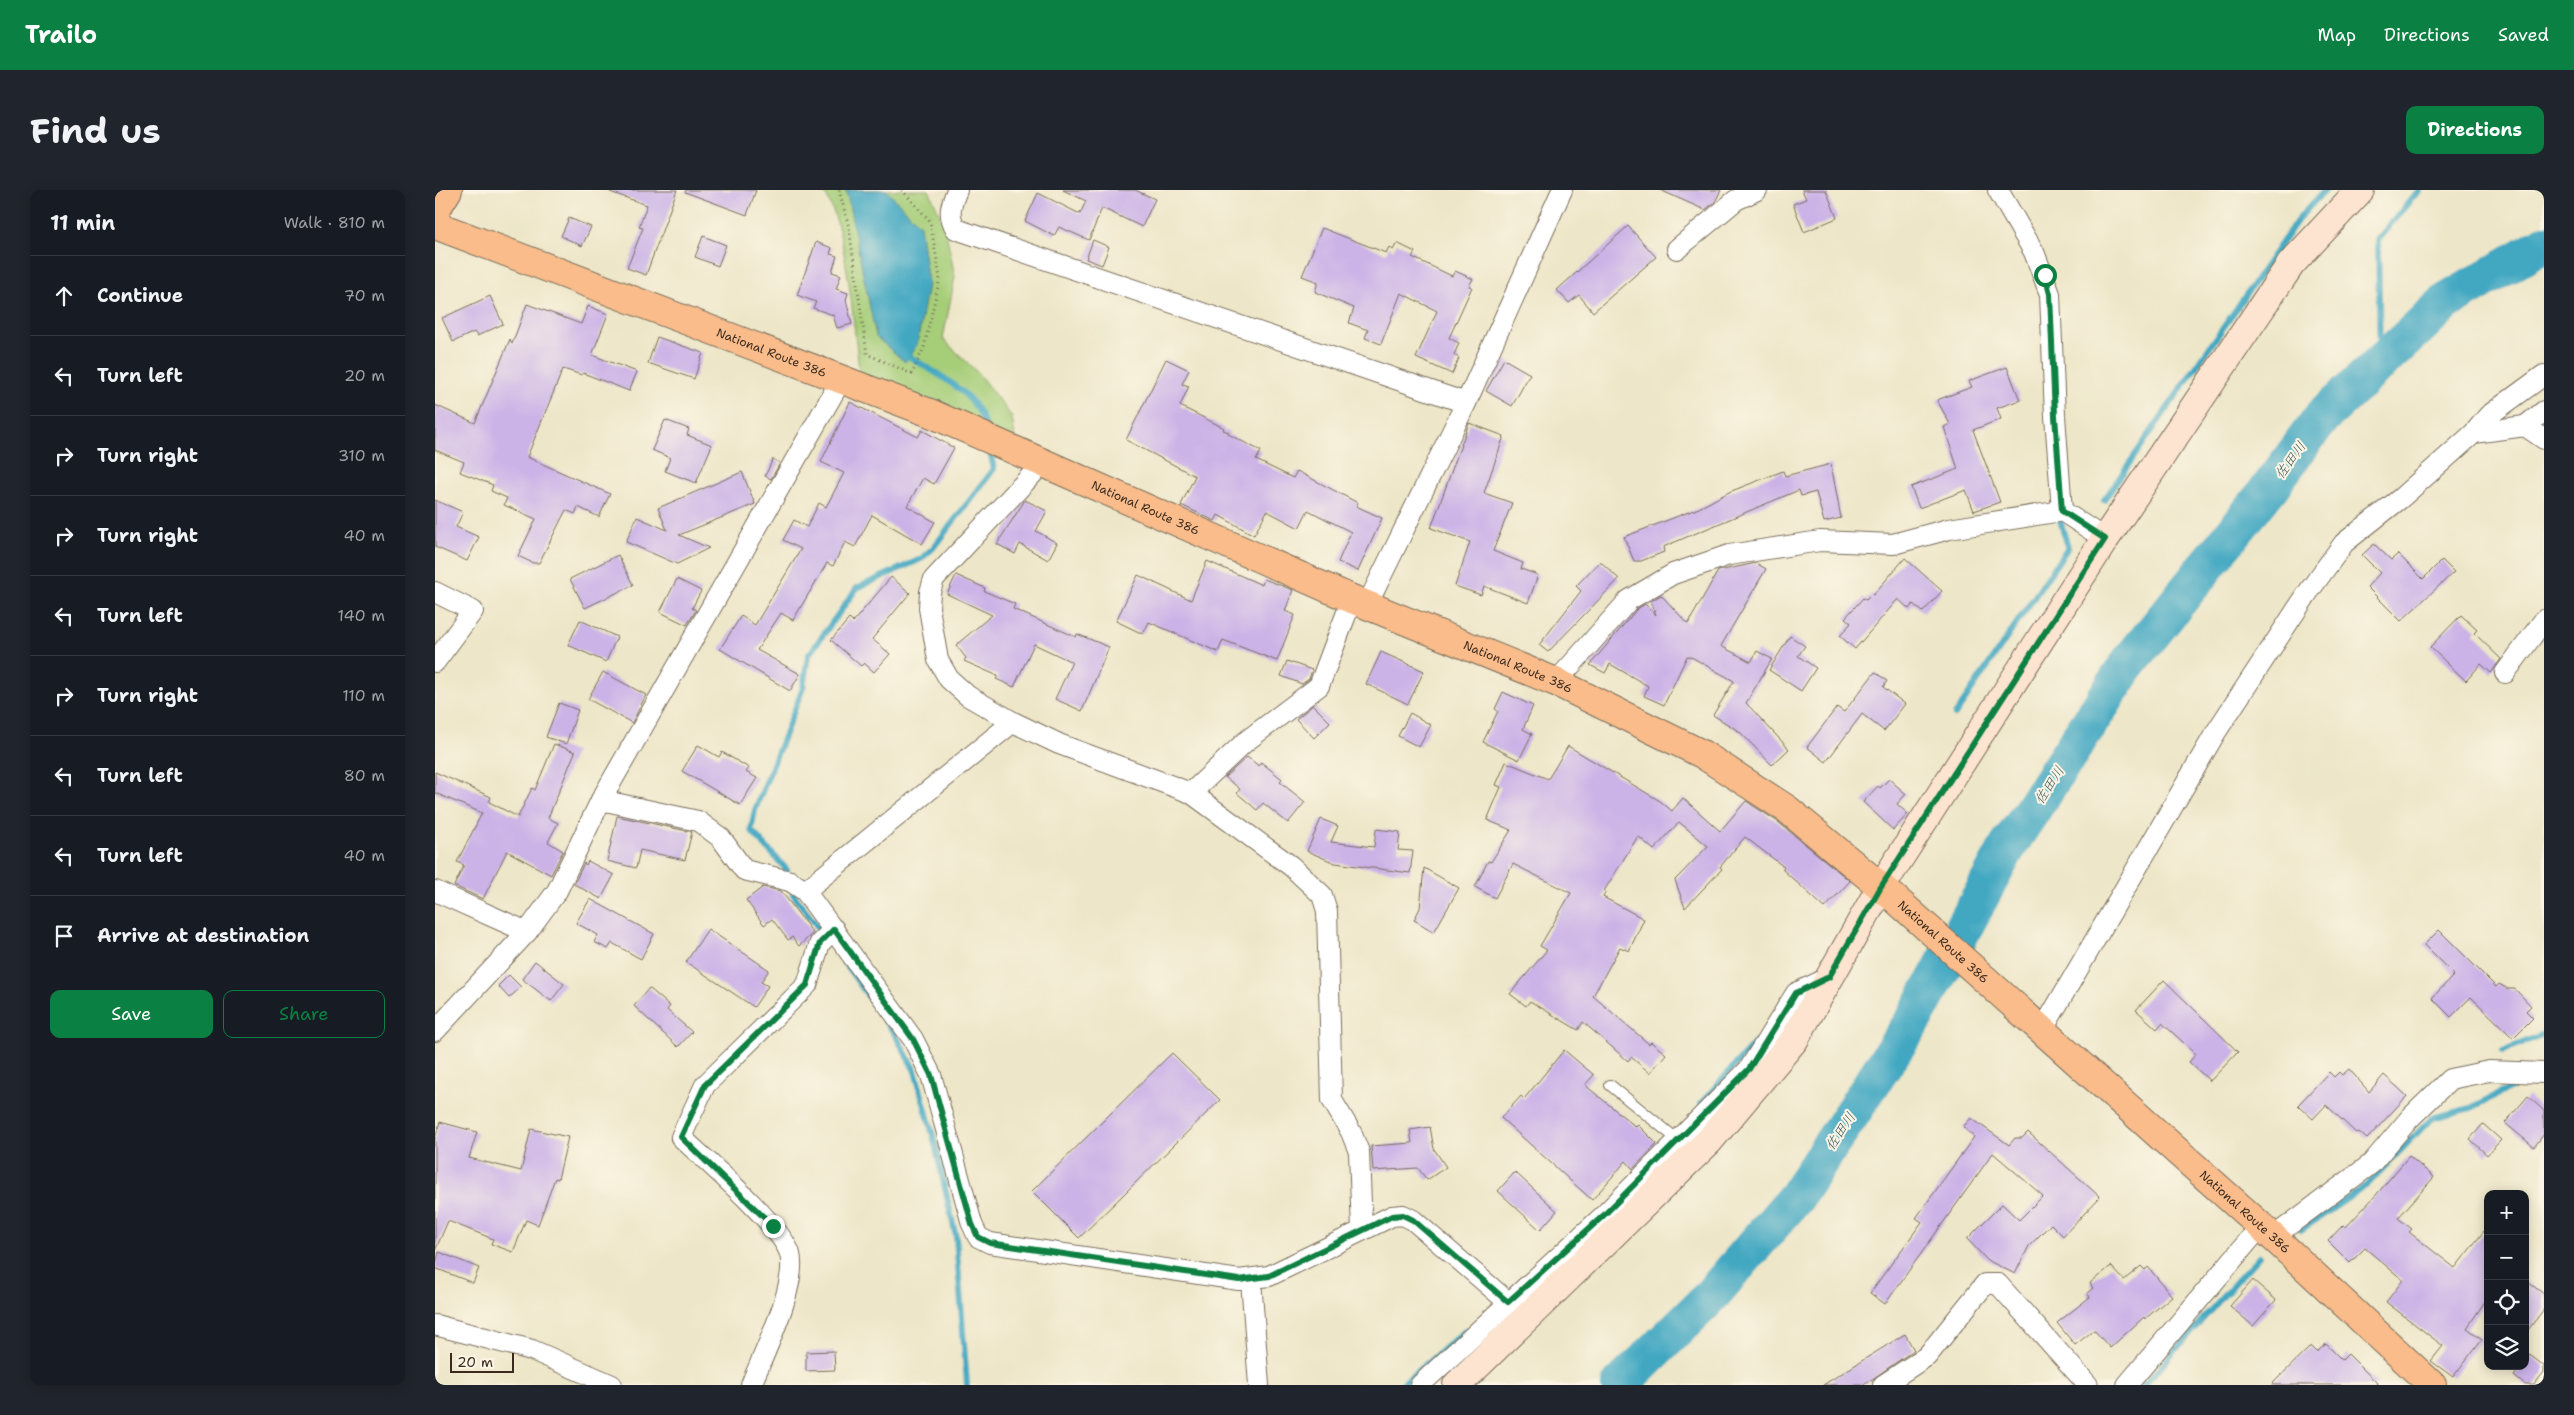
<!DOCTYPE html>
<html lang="en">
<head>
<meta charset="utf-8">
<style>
  body { margin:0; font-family:"Shantell Sans","Klee One",sans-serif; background:#20242c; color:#f1f3f6 }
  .controls { position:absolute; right:15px; bottom:15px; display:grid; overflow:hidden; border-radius:10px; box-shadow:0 2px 12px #0003 }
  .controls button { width:45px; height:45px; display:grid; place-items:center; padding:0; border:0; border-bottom:1px solid #363941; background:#171b24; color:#f1f3f6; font:25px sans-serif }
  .scale { position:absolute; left:15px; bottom:12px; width:64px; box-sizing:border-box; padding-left:5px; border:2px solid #3b2a1e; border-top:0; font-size:14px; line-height:18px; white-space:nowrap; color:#3b2a1e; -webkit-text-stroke:4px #fcf5e5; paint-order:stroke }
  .stop { position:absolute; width:15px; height:15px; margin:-11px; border:4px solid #0b8043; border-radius:50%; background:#fff }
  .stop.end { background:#0b8043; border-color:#fff; box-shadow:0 1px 5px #0008 }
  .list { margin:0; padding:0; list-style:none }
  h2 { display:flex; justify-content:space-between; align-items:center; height:65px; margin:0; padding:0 20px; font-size:21px }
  h2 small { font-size:16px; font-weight:400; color:#9ea1a6 }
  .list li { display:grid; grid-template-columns:32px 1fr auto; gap:15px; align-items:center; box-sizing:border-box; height:80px; padding:0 20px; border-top:1px solid #363941 }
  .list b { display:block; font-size:19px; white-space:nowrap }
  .list em { font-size:16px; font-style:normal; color:#9ea1a6 }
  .actions { display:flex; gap:10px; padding:15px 20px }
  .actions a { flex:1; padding:11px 0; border:1px solid #0b8043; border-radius:10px; text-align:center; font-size:18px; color:#0b8043 }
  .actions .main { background:#0b8043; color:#fff }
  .icon { flex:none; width:28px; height:28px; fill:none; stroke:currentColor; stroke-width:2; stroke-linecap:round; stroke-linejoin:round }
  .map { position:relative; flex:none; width:2109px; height:1195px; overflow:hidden; border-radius:10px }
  header { display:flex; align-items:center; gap:30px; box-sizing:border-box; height:70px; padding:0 25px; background:#0b8043; color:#fff }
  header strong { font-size:24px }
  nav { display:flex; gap:28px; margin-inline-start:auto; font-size:18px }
  .intro { display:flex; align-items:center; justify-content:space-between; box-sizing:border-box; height:120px; padding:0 30px }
  h1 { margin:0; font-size:35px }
  .button { padding:12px 22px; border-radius:10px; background:#0b8043; color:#fff; font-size:18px; font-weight:700 }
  main { display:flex; gap:30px; padding:0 30px }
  aside { flex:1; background:#171b24; border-radius:10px; box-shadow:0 2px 12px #0003 }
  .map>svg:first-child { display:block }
  .green { fill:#a6cd78; stroke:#707c4b }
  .water { fill:#42a8c2; stroke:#3e6970 }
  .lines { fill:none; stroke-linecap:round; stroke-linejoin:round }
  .stream { stroke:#42a8c2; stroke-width:6 }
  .river { stroke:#42a8c2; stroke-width:38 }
  .building { fill:#cbb2e7 }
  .lane-casing { stroke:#796c5a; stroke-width:12 }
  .street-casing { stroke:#796c5a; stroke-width:22 }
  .secondary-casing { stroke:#796c5a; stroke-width:30 }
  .highway-casing { stroke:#796c5a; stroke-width:30 }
  .path { stroke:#796c5a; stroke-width:3; stroke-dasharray:1 4; stroke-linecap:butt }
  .lane { stroke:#fff; stroke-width:10 }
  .street { stroke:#fff; stroke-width:20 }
  .secondary { stroke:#fde4d0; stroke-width:28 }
  .highway { stroke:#f9bc8a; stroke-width:28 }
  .route { stroke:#0b8043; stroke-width:6 }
  .labels { text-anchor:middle; stroke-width:4; stroke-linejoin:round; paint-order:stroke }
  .street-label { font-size:12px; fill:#3b2a1e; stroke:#fcf5e5 }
  .water-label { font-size:14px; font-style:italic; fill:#3e5c60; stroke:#fcf5e5 }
</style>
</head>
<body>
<header>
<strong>Trailo</strong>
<nav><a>Map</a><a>Directions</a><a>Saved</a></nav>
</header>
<div class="intro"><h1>Find us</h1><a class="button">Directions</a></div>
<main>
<aside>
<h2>11 min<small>Walk · 810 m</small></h2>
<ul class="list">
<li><svg class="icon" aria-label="ahead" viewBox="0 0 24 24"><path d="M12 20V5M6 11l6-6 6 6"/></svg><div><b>Continue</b></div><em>70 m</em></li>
<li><svg class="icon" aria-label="left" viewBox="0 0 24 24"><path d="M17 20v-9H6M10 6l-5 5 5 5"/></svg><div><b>Turn left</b></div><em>20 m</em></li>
<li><svg class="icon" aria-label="right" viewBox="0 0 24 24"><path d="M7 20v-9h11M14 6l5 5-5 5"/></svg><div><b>Turn right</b></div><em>310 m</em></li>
<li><svg class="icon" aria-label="right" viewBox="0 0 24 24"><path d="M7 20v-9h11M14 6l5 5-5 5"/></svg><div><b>Turn right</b></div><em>40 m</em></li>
<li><svg class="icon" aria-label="left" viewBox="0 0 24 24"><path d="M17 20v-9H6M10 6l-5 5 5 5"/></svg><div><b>Turn left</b></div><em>140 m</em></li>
<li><svg class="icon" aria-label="right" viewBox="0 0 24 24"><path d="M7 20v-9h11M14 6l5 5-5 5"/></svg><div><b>Turn right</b></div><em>110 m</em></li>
<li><svg class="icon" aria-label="left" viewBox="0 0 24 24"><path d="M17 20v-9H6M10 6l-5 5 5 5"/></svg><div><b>Turn left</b></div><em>80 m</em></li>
<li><svg class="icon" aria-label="left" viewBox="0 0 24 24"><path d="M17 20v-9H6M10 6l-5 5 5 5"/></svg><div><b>Turn left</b></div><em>40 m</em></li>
<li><svg class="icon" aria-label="arrive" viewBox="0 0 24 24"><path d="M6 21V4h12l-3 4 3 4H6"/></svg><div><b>Arrive at destination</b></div></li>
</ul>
<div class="actions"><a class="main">Save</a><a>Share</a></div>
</aside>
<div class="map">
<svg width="2109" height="1195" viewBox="0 0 2109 1195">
  <rect width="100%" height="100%" fill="#fcf5e5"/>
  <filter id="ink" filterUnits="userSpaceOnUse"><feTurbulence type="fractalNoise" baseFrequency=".02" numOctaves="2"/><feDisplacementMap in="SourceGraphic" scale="10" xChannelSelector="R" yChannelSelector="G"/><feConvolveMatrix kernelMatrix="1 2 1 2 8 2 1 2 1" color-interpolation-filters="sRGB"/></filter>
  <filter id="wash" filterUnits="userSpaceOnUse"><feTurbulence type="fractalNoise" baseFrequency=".0096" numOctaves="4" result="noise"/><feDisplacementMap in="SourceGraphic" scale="20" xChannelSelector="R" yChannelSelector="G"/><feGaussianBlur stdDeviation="1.12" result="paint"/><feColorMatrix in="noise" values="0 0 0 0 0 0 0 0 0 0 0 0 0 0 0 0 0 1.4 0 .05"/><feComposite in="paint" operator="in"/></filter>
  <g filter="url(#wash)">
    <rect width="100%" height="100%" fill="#ede6c8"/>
    <path class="green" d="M386,0H494L510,37L520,87L508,149L542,182L577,227L580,249L425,188C420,152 411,20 386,0Z"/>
    <path class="water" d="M411,0H451L485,35L493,94L482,155L470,172L441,147Z"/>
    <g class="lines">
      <g class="stream">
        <path d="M470,160L475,167C505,186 543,203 551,240"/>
        <path d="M1945,172L1943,49L1984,0"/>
        <path d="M1669,310L1864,28L1890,0"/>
        <path d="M1520,525L1633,357L1625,330"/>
        <path d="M352,680L316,640L320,620L368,498L373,466L422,398L486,369L498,358L559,279L554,257"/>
        <path d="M358,704L388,744"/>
        <path d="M409,772L461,846L480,881L499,949L521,1047L532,1195"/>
        <path d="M2068,861L2109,844"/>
        <path d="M1266,913L1320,853"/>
        <path d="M1866,1040L1932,995L1997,928L2036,918L2076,898"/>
        <path d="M966,1195L1031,1140"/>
        <path d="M1709,1195L1824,1066"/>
      </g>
      <path class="river" d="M1185,1195L1274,1108L1361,1007L1478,831L1572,658L1695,471L1836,296L1886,228L2011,112L2109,54"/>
    </g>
    <g id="blocks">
      <g class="building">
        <path d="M176,0H242L211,85L192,78L208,38L204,37L212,15L175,2Z"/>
        <path d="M251,0H321L312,25L250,2Z"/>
        <path d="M628,0H700L720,9L707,37L667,18L654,50L624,37L619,46L590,31L603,3L645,24L651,11Z"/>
        <path d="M1225,0H1286L1280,12L1270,20Z"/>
        <path d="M1367,0H1391L1402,28L1369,42L1358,14L1371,9Z"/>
        <path d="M134,28L156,37L147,56L126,46Z"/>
        <path d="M1193,36L1221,67L1158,122L1144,105L1134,113L1122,100Z"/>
        <path d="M887,38L951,63L954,57L958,60L962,53L980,62L977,67L1017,86L1020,81L1038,89L1034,96L1037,97L1014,148L1024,153L1019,165L1024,168L1017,184L981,168L1002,121L966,103L946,154L930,148L933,140L914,133L919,118L880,102L883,92L867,86Z"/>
        <path d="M268,46L291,55L283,76L260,67Z"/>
        <path d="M658,50L674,57L667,75L651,69Z"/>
        <path d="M381,52L397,58L395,64L402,66L397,82L406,85L401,99L413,103L411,110L417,134L402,138L398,125L378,118L381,112L362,105Z"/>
        <path d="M55,106L68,134L42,146L39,142L18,152L7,128Z"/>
        <path d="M92,114L146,134L153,116L173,124L157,165L202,182L194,201L148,183L147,185L128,179L92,267L175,304L164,327L143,317L140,324L131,320L104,373H98L83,366L101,329L69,315L72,308L56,301L58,295L25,282L29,272L0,260V215L40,233L75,149L77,154Z"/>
        <path d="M222,147L268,163L259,189L213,173Z"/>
        <path d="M731,169L754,180L747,194L754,196L745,216L789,238L788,240L794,242L793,244L826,261L821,270L858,288L862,281L923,313L921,316L947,328L923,381L903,372L916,342L873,320L864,338L832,321L819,345L783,325L780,331L746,315L760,286L691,250Z"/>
        <path d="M1069,169L1095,184L1077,216L1051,201Z"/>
        <path d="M1572,177L1585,210L1562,218L1566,229L1538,240L1565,312L1539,321L1531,300L1484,318L1476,297L1523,279L1509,237L1515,234L1502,210L1537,197L1534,191Z"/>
        <path d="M415,212L483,247L487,240L519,258L499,294L488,288L472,316L500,332L487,354L437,325L420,357L410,352L398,376L392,373L358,430L346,423L322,460L365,484L355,501L285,459L306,426L320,435L366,359L348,350L359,330L372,337L384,313L391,317L409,283L386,272Z"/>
        <path d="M230,230L254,239L252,245L277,255L261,293L230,281L235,268L217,260Z"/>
        <path d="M1034,233L1069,246L1049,303L1077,313L1058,361L1088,373L1086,379L1103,385L1093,413L1049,396L1046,405L1020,396L1035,352L996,338Z"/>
        <path d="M338,269L345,273L336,289L330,286Z"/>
        <path d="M1396,274L1406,328L1389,332L1381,302L1366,306L1364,300L1228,357L1229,362L1206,371H1199L1189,347L1264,318L1294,302L1348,281L1350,286Z"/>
        <path d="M307,282L320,314L244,345L274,358L242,374L191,352L202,327L232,340L223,318Z"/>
        <path d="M0,310L28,322L21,337L44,347L32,371L0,357Z"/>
        <path d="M590,310L612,321L601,341L622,353L613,370L585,354L580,364L562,354Z"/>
        <path d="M1939,354L1956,370L1963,364L1988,389L2007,370L2019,382L1966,431L1932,397L1945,383L1927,365Z"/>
        <path d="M183,365L198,395L150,418L135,389Z"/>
        <path d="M1470,368L1507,401L1488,422L1478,414L1474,419L1463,409L1420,459L1405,446L1416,433L1410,428L1428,408L1431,410L1437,404L1438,405Z"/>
        <path d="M772,371L827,395L829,389L858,400L850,421L860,425L842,471L788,450L783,462L714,432L708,444L681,431L703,385L756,410Z"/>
        <path d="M1165,371L1184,389L1113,462L1104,455L1146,401L1141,396Z"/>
        <path d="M1321,373L1331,379L1286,456L1316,472L1322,461L1337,469L1311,513L1354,559L1337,575L1305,542L1278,525L1299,491L1258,468L1252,466L1229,515L1209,506L1213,496L1175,474L1170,483L1155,475L1202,419L1210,414L1221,425L1216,411L1226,405L1253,434L1283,381Z"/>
        <path d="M521,385L550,398L549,401L580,414L578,419L641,447L642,444L674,457L647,521L620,509L637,472L599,454L579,497L561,489L563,486L529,471L531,468L521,455L557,425L512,404Z"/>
        <path d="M456,387L475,403L437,449L455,464L439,482L429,473L426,476L396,450L414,429L418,432Z"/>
        <path d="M242,389L266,401L257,418L261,420L252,435L225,422Z"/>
        <path d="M2026,425L2042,440L2039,443L2066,469L2056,483L2046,474L2031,491L1995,457Z"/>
        <path d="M145,430L182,447L171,472L133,455Z"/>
        <path d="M1355,446L1370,456L1363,466L1381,478L1366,501L1334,480Z"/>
        <path d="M946,462L989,481L973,514L931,494Z"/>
        <path d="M852,471L877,480L874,489L867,494L846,486Z"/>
        <path d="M168,482L211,505L197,533L153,509Z"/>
        <path d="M1440,482L1452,491L1448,497L1470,514L1449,541L1427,524L1391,572L1372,557L1402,517L1409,522Z"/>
        <path d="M1068,502L1098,516L1088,539L1097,544L1084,570L1048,552L1063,521L1060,519Z"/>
        <path d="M124,513L143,520L131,554L111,547Z"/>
        <path d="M878,515L895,532L879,548L861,529Z"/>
        <path d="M975,523L996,535L984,557L963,546Z"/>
        <path d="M119,554L140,562L113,628L123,633L113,652L128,661L116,685L72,661L48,709L19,696L29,675L22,672L47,623L0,603V582L56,607L54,612L83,627L97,598L100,600Z"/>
        <path d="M263,555L284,567L287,562L314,578L311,582L322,588L305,615L247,581Z"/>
        <path d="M1133,556L1225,611L1237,621L1248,608L1285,641L1311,611L1343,632L1415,691L1390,718L1347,679L1349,677L1310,647L1285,677L1287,679L1250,718L1240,690L1273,656L1244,632L1219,660L1203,646L1169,701L1171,702L1168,707L1209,729L1194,761L1185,757L1158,806L1214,854L1216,852L1231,864L1215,883L1196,867L1193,871L1148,832L1143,840L1095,811L1091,816L1075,804L1112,760L1105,756L1136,703L1078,674L1060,708L1040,697L1053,671L1056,672L1076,640L1052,630L1066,597L1061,595L1071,572L1113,589Z"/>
        <path d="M812,567L824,576L826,572L847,589L845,592L870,612L853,633L828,613L822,620L802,603L805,599L790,587Z"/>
        <path d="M1454,589L1471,604L1462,614L1473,624L1458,640L1428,612L1443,596L1445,598Z"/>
        <path d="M182,626L257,642L250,670L205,660L201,678L172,671Z"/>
        <path d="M886,629L903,636L896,652L939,657L941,639L965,642L963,660L978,661L975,683L900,673L872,661Z"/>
        <path d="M153,671L179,685L166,709L139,694L149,673L151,675Z"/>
        <path d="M989,678L1024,698L999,742L979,730L985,718Z"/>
        <path d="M328,697L346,701L378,743L364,756L357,747L353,750L337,729L329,735L311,710Z"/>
        <path d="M155,709L219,744L206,769L177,753L173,759L159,752L163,745L141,733Z"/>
        <path d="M273,739L334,780L326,792L333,796L319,817L251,772Z"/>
        <path d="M2004,740L2061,797L2064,794L2073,799H2080L2096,816L2091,821L2098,828L2078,848L2036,807L2016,827L1997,808L2019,785L1989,755Z"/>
        <path d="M100,771L129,794L116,811L87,789Z"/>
        <path d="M74,785L86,797L74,808L63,796Z"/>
        <path d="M1729,790L1803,862L1775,891L1754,872L1761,864L1727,833L1722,839L1701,820Z"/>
        <path d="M214,798L235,816L232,820L257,842L243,857L199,816Z"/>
        <path d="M1129,860L1159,885L1150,895L1201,937L1203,935L1222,954L1198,979L1191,971L1157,1010L1066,928L1086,906L1089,909Z"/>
        <path d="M737,863L785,910L644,1048L597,1001Z"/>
        <path d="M1914,879L1934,902L1949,885L1972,906L1932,949L1924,942L1921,943L1891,915L1878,929L1863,915L1894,882L1899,887L1904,882L1907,885Z"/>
        <path d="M2093,906L2109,921V944L2099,957L2070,933Z"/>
        <path d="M1536,928L1574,955L1580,948H1587L1593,942L1665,1007L1628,1046L1616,1034L1594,1056L1580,1084L1552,1070L1532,1049L1567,1014L1584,1030L1608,1006L1558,963L1450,1114L1435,1103L1487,1032L1481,1028L1539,947L1528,937Z"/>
        <path d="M5,932L42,942L34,968L86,981L96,939L133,947L123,989L120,988L103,1035L91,1030L78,1062L56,1054L58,1049L13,1031L0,1061V949Z"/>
        <path d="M2048,934L2066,950L2052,965L2035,949Z"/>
        <path d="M995,937L999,959L1011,977L992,990L983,978L938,981L936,956L977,953L975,940Z"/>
        <path d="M1974,966L1999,987L1963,1028L1977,1039L1974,1042L2020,1078L2053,1036V1107L2032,1138L2047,1149L2018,1187L1996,1171L2008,1156L1951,1112L1968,1090L1930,1058L1915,1073L1893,1051L1908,1035L1911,1037L1941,1005Z"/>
        <path d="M1080,982L1122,1021L1105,1040L1063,1001Z"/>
        <path d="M4,1062L44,1078L38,1093L0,1078Z"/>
        <path d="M1676,1076L1689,1090L1706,1076L1710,1080L1713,1077L1737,1106L1710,1129L1709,1127L1675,1158L1659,1140L1640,1155L1622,1133L1655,1107L1652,1103L1658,1098L1655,1093Z"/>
        <path d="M1818,1090L1841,1110L1818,1136L1795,1116Z"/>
        <path d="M2090,1090L2109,1104V1119L2090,1144Z"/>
        <path d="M1470,1144L1479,1160L1439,1188L1427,1195H1388Z"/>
        <path d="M1891,1154L1907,1170L1913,1164L1944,1195H1836L1876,1156L1882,1162Z"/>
        <path d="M399,1161L400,1180L371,1181V1162Z"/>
        <path d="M2095,1165L2109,1176V1182L2099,1195H2090L2079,1186L2086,1176H2090V1171Z"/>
      </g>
    </g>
  </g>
  <g filter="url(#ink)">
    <use href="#blocks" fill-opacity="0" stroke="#796c5a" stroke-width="1"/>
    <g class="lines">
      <defs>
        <path id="lane" d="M1175,895L1243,950"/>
        <g id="street">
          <path d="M522,0C516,15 512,24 521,39L1031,213"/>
          <path d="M1563,0L1599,62L1615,104L1620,226L1627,321"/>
          <path d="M1242,59L1301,10L1322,0"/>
          <path d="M2090,236L2109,221"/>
          <path d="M2039,243L2053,226L2109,185"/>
          <path d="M607,274L499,389L495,402L494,418L503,470L514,489L533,506L578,532L624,554L756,603L856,676L887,705L892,721L897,910L916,942L924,962L927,1040"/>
          <path d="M0,402L38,421L0,472"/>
          <path d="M932,415L1031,213L1127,0"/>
          <path d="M2070,483L2109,430"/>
          <path d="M1121,492L1194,410L1238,384L1294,365L1385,351L1458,354L1514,339L1627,321L1670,349"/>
          <path d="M756,603L810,552L884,496L917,409"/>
          <path d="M166,610L263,631L286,648L309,680L355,691L370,701L478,849L496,885L537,1034L543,1047L555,1053L804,1090L834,1086L957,1026L968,1025L978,1030L1073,1112"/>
          <path d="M0,701L92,742"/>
          <path d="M370,701L578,532"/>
          <path d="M0,841L92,742L122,701L166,610L406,190"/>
          <path d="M1607,841L1781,542L1874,401L1909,353L1966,308L2039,243L2090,236L2109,249"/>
          <path d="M1838,1047L1936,974L1975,928L2015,889L2054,881L2109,883"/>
          <path d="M816,1090L824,1195"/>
          <path d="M0,1135L97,1160L177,1195"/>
          <path d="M316,1195C328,1165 363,1095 355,1064C347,1036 270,970 246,947L270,895L372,795L385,753L399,739"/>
          <path d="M985,1195L1168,1026L1314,879L1361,803L1395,787"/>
          <path d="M1448,1195L1492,1166L1550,1094H1563L1653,1195"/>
          <path d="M1692,1195L1826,1036"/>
        </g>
        <path id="secondary" d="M1022,1195L1274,951L1359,850L1446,697L1670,349L1856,74L1925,0"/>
        <g id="highway">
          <path d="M0,21L13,0"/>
          <path id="s1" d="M0,35L495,223L917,409L1121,492L1267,564L1352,619L1458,707L1838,1047L1997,1195"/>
        </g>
      </defs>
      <use href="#lane" class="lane-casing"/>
      <use href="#street" class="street-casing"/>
      <use href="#secondary" class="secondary-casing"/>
      <use href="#highway" class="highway-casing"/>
      <path class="path" d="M404,0L414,37L432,164L477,184L489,157L505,88L495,31L467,0"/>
      <use href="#lane" class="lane"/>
      <use href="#street" class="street"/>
      <use href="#secondary" class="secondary"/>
      <use href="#highway" class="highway"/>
    </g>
  </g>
  <g class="lines" filter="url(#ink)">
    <path class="route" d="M338,1036L246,947L270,895L372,795L385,753L399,739L478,849L496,885L537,1034L543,1047L555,1053L804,1090L834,1086L957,1026L968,1025L978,1030L1073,1112L1168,1026L1314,879L1361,803L1394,787L1446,697L1670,349L1627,321L1620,226L1615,104L1610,85"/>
  </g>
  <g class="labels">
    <g class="street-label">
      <text dy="4" stroke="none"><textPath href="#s1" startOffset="360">National Route 386</textPath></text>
      <text dy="4" stroke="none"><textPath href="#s1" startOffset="765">National Route 386</textPath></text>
      <text dy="4" stroke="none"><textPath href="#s1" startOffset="1170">National Route 386</textPath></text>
      <text dy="4" stroke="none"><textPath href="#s1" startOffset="1680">National Route 386</textPath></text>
      <text dy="4" stroke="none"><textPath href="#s1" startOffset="2085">National Route 386</textPath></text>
    </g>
    <g class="water-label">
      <text transform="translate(1855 270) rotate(-54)" y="5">佐田川</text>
      <text transform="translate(1614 595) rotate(-57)" y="5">佐田川</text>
      <text transform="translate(1405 941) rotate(-56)" y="5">佐田川</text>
    </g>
  </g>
</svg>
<div class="controls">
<button>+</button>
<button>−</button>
<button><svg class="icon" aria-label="locate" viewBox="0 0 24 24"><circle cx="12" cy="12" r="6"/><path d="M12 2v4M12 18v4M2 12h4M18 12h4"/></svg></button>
<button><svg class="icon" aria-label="layers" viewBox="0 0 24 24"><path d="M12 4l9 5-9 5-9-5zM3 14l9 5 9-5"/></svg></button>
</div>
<div class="scale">20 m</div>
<div class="stop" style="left:1610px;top:85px"></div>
<div class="stop end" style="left:338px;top:1036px"></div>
</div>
</main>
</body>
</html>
